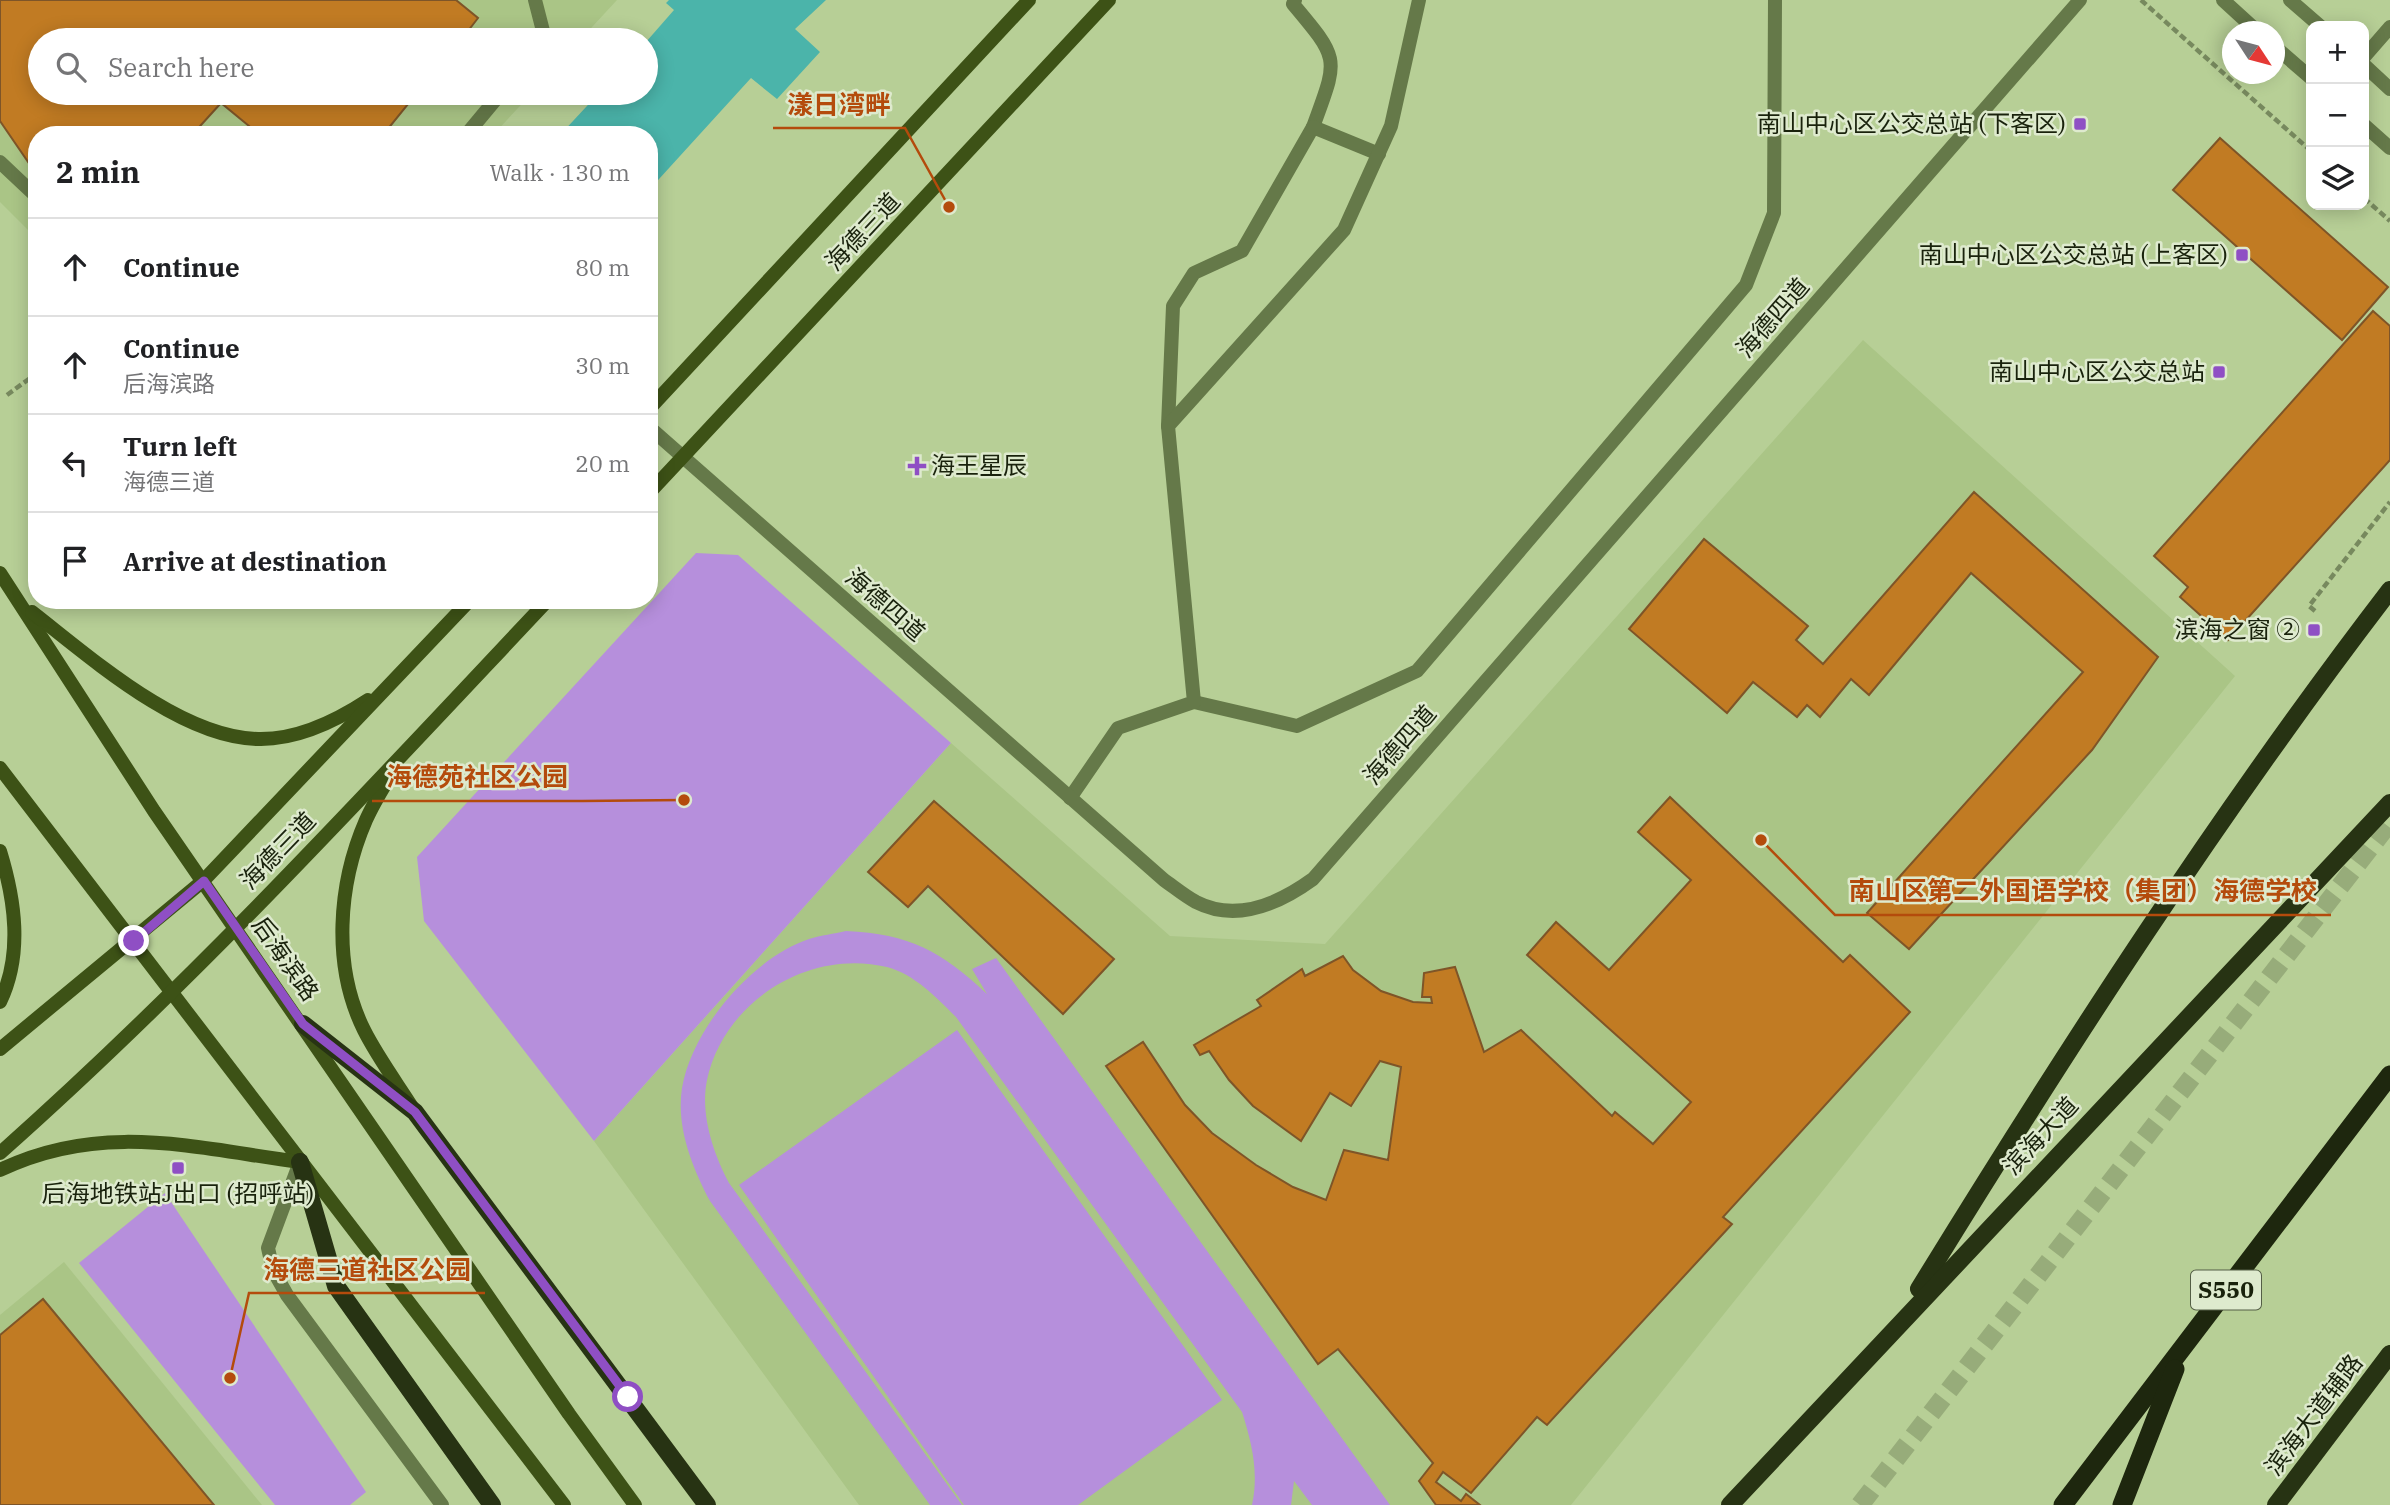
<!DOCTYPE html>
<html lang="en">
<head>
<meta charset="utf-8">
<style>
  body { margin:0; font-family:"IBM Plex Serif","Noto Sans SC",serif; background:#f6f6f6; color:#202124 }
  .controls { position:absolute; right:21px; top:21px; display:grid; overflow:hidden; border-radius:14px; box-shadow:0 4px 18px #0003 }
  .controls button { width:63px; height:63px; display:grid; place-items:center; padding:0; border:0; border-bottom:2px solid #e0e0e0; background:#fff; color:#202124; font:35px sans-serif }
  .compass { position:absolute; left:2222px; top:21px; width:63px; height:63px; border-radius:50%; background:#fff; box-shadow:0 4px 18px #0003; rotate:126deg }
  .stop { position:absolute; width:21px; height:21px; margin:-16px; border:5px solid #8f4fc4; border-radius:50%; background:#fff }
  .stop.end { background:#8f4fc4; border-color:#fff; box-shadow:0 2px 7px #0008 }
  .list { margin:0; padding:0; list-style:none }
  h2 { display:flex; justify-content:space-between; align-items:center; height:91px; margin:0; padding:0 28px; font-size:30px }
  h2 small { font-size:23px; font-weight:400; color:#757577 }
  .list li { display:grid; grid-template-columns:46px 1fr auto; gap:21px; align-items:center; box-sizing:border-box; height:98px; padding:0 28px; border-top:2px solid #e0e0e0 }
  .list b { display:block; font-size:26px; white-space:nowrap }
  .list p { margin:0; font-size:23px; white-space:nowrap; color:#757577 }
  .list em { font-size:23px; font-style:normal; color:#757577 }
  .icon { flex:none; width:38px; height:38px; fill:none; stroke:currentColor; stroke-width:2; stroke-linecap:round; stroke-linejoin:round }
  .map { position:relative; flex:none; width:2390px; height:1505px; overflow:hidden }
  .search { position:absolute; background:#fff; box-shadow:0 4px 18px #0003; left:28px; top:28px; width:630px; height:77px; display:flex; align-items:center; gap:18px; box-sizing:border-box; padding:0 24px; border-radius:38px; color:#757577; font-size:26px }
  .panel { position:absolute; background:#fff; box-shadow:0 4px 18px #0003; left:28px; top:126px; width:630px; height:483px; border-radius:28px }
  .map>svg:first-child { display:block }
  .built { fill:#aac586 }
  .green { fill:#b68fdc }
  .water { fill:#4bb4aa }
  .building { fill:#c17b23; stroke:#7e5528; stroke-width:2 }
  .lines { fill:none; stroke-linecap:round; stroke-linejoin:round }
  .trunk-tunnel { stroke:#97ac7a; stroke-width:19; stroke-dasharray:19 10; stroke-linecap:butt }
  .path { stroke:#77895e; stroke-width:4.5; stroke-dasharray:7 3.5; stroke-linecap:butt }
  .service { stroke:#657949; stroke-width:14 }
  .minor { stroke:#657949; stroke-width:14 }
  .tertiary { stroke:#657949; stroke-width:14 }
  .secondary { stroke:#3d5216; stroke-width:14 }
  .primary { stroke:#273313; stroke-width:18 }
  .trunk { stroke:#1e270e; stroke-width:19 }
  .route { stroke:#8f4fc4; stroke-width:9 }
  .poi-dot { fill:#8f4fc4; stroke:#deeace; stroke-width:2.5 }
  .labels { text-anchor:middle; stroke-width:5; stroke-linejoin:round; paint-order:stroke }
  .shield { fill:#deeace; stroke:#545e46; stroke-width:2 }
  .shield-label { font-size:23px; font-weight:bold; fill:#19220c }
  .poi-label { font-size:24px; fill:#19220c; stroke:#deeace; text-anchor:end }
  .street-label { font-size:24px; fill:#19220c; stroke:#deeace }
  .leader { fill:none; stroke:#b44b0c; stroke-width:2.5 }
  .callout-dot { fill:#b44b0c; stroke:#deeace; stroke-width:2.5 }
  .callout-label { font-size:26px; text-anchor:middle; font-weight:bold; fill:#b44b0c; stroke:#deeace; stroke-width:5; stroke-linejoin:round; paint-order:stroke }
</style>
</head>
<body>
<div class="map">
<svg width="2390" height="1505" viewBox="0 0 2390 1505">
  <rect width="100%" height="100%" fill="#b7cf96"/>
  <g class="built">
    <path d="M0,0H617L580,40H40V93H532L493,135H37V239L0,202Z"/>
    <path d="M1863,340L2235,676L1571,1505H859L594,1141L951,743L1170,936L1325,944Z"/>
    <path d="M64,1262L262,1505H0V1315Z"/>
  </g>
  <g class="green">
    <path d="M696,553L738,555L951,743L594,1141L424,921L417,857Z"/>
    <path d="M846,931C910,934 941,951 987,994L972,969L996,958L1390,1505H1312L1294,1481L1291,1505H1252C1259,1473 1252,1443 1242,1412L956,1017C937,998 914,974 887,967C809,948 724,1001 707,1080C700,1114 713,1153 729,1183L962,1505H930L710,1201C692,1167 676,1127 682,1088C692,1029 752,958 809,939C821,935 834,934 846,931Z"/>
    <path d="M957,1030L1222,1400L1078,1505H964L739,1185Z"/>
    <path d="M165,1193L366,1492L350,1505H275L79,1263Z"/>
  </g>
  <path class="water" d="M669,0H826L795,29L820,52L777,99L751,78L649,190V135H560L599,93H646V42L674,10L666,3Z"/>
  <g class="building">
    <path d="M0,0H456L478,18L461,40H40V93H417L383,135H260L221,103L192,135H37V175L0,121Z"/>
    <path d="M2220,138L2388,287L2342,340L2173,190Z"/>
    <path d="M2373,311L2390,326V460L2228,640L2180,597L2188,587L2154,556Z"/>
    <path d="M1974,492L2158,657L2092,750L1909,949L1867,913L2083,672L1971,573L1869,695L1851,679L1820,717L1807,705L1797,717L1753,682L1727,713L1629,629L1704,539L1808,626L1796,640L1823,664Z"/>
    <path d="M1670,797L1843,962L1850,955L1910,1012L1723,1217L1732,1224L1547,1425L1537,1417L1471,1493L1443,1472L1436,1482L1461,1501L1466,1494L1480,1505H1436L1419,1481L1433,1463L1338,1349L1318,1364L1106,1066L1143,1042L1185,1105L1212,1133L1256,1165L1293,1187L1326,1200L1344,1150L1388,1160L1401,1067L1380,1061L1351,1106L1330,1093L1301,1141L1253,1106L1229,1080L1209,1051L1200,1055L1194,1045L1261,1006L1257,1000L1302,969L1305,976L1343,956L1353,970L1381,991L1413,1002L1432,1003L1431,997H1422L1424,973L1455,967L1484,1052L1521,1030L1612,1116L1615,1112L1653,1144L1691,1102L1527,955L1556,922L1609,970L1691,880L1638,832Z"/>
    <path d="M934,801L1114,959L1063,1014L928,886L908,907L868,872Z"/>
    <path d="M43,1299L214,1505H0V1335Z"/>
  </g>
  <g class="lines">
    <path class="trunk-tunnel" d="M1860,1505L2390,822"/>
    <g class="path">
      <path d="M2141,0L2311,151"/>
      <path d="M2364,198L2390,221"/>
      <path d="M7,395L37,373"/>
      <path d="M2315,611L2309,606L2390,502"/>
    </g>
    <g class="service">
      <path d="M535,0L543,31L540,40"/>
      <path d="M1295,0L1293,4C1341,61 1338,58 1313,127"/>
      <path d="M466,135L501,93"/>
      <path d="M0,162L37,197"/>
      <path d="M1168,426L1173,306L1194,273L1242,251L1313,127L1379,154"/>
      <path d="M1194,702L1297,726L1417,671L1746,285L1774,213L1775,0"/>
      <path d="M1070,798L1118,728L1194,702L1168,426L1344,230L1391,126L1419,0"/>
    </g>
    <g class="minor">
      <path d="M2364,57L2390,27"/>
      <path d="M649,427L1164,880C1174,887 1185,896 1196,902C1237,923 1280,903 1313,879L2080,0"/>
      <path d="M300,1162L268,1248L273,1270L287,1295L442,1505"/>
    </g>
    <g class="tertiary">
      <path d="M2223,0L2258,32"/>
      <path d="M2290,0L2320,26"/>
      <path d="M2274,46L2311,78"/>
      <path d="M2364,65L2390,89"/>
      <path d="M2364,125L2390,148"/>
    </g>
    <g class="secondary">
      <path d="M649,409L1029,0"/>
      <path d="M649,493L1109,0"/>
      <path d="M0,573L154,811L569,1414L635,1505"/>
      <path d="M32,612C91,658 181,738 258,739C298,740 336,721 368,700"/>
      <path d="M0,768L564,1505"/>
      <path d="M392,773C383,788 373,804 366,820C338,884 332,966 364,1030C377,1056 396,1082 412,1107"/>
      <path d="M0,851C15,900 23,954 0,1002"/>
      <path d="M0,1049L203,881L470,600"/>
      <path d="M0,1153C194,981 370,789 548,600"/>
      <path d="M0,1170C102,1121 194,1148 300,1162"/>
    </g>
    <g class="primary">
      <path d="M303,1024L415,1112L707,1505"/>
      <path d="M300,1162L336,1286L492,1505"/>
      <path d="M1919,1289C2066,1050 2219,813 2390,590"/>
      <path d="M1730,1505L2390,803"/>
      <path d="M2276,1505L2390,1354"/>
    </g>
    <g class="trunk">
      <path d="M2063,1505L2390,1075"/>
      <path d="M2122,1505L2175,1369"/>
    </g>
  </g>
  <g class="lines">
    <path class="route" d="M134,941L204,881L303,1024L415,1112L628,1397"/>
  </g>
  <g class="poi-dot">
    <rect x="2073" y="117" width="14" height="14" rx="3.5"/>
    <rect x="2235" y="248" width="14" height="14" rx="3.5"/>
    <rect x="2212" y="365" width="14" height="14" rx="3.5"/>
    <path d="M913.5 455.5h7v7h7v7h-7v7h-7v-7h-7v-7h7z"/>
    <rect x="2307" y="623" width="14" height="14" rx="3.5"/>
    <rect x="171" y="1161" width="14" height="14" rx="3.5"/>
  </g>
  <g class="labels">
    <rect class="shield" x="2191" y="1270.5" width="70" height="39" rx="5"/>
    <g class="shield-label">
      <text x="2226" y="1298">S550</text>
    </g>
    <g class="poi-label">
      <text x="2066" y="132">南山中心区公交总站 (下客区)</text>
      <text x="2228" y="263">南山中心区公交总站 (上客区)</text>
      <text x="2205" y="380">南山中心区公交总站</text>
      <text x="931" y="474" text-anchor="start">海王星辰</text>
      <text x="2300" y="638">滨海之窗 ②</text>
      <text x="178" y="1202" text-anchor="middle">后海地铁站J出口 (招呼站)</text>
    </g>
    <g class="street-label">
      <text transform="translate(863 232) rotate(-47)" y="8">海德三道</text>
      <text transform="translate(1773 318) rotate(-49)" y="8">海德四道</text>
      <text transform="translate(885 605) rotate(41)" y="8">海德四道</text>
      <text transform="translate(1400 745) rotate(-49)" y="8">海德四道</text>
      <text transform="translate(278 851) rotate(-46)" y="8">海德三道</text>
      <text transform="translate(285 959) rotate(55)" y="8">后海滨路</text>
      <text transform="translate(2041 1136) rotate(-47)" y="8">滨海大道</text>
      <text transform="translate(2314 1415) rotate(-53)" y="8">滨海大道辅路</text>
    </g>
  </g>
  <path class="leader" d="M949 207L905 128H773M684 800L582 801H372M1761 840L1835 915H2331M230 1378L249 1293H485"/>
  <g class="callout-dot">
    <circle cx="949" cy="207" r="7"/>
    <circle cx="684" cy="800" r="7"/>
    <circle cx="1761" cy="840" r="7"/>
    <circle cx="230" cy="1378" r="7"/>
  </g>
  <g class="callout-label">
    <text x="839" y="114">漾日湾畔</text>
    <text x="477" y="786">海德苑社区公园</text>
    <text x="2083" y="900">南山区第二外国语学校（集团）海德学校</text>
    <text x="367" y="1279">海德三道社区公园</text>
  </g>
</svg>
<div class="controls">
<button>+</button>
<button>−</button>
<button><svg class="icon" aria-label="layers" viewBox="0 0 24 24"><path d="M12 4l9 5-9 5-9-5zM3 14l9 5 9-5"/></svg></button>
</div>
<svg class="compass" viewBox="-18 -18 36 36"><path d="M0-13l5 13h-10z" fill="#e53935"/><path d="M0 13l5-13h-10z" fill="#757577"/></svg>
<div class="stop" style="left:628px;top:1397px"></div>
<div class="stop end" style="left:134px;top:941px"></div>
<div class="search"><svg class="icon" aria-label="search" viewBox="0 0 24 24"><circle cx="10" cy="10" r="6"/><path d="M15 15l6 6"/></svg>Search here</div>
<section class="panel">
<h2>2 min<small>Walk · 130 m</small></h2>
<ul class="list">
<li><svg class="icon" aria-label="ahead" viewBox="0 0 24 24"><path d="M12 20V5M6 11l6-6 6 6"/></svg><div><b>Continue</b></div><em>80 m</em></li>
<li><svg class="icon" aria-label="ahead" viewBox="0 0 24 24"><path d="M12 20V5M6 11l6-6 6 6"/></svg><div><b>Continue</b><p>后海滨路</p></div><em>30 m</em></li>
<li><svg class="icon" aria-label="left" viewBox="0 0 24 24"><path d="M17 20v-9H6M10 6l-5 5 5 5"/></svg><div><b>Turn left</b><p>海德三道</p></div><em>20 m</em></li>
<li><svg class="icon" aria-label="arrive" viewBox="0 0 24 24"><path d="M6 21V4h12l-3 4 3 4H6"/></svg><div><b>Arrive at destination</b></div></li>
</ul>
</section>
</div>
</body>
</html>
